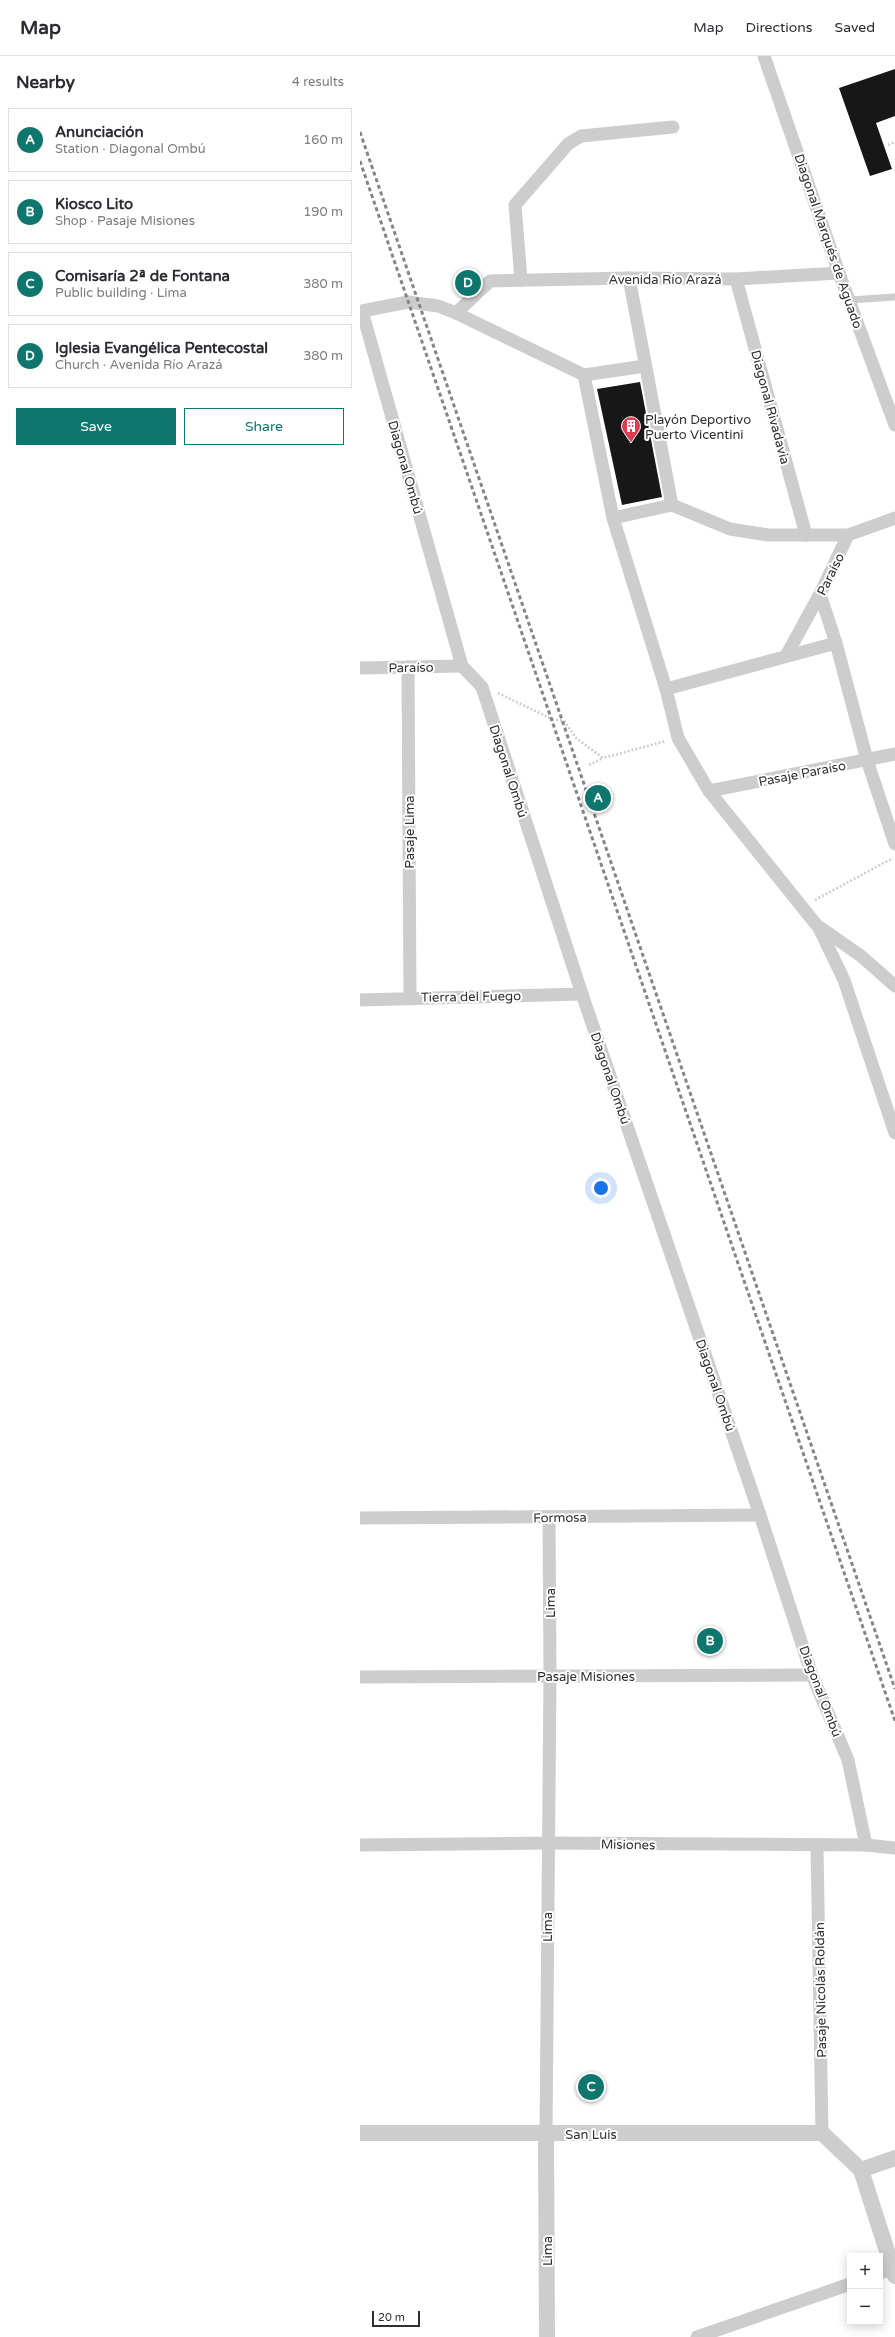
<!DOCTYPE html>
<html lang="en">
<head>
<meta charset="utf-8">
<style>
  body { margin:0; font-family:"Varela Round",sans-serif; background:#f2f2f3; color:#2b2b33 }
  .controls { position:absolute; right:12px; bottom:12px; display:grid; overflow:hidden; border-radius:0px; box-shadow:0 2px 10px #0003 }
  .controls button { width:36px; height:36px; display:grid; place-items:center; padding:0; border:0; border-bottom:1px solid #e1e1e2; background:#fff; color:#2b2b33; font:20px sans-serif }
  .scale { position:absolute; left:12px; bottom:10px; width:48px; box-sizing:border-box; padding-left:4px; border:2px solid #303030; border-top:0; font-size:11px; line-height:14px; white-space:nowrap; color:#303030; -webkit-text-stroke:3px #fff; paint-order:stroke }
  .you { position:absolute; left:241px; top:1132px; width:14px; height:14px; margin:-10px; border:3px solid #fff; border-radius:50%; background:#1a73e8; box-shadow:0 0 0 6px #1a73e833 }
  .badge { display:grid; place-items:center; width:26px; height:26px; border-radius:50%; background:#0f766e; color:#fff; font-size:13px; font-weight:700 }
  .pin { position:absolute; translate:-50% -50%; border:2px solid #fff; box-shadow:0 1px 4px #0006 }
  .list { margin:0; padding:0; list-style:none }
  h2 { display:flex; justify-content:space-between; align-items:center; height:52px; margin:0; padding:0 16px; font-size:17px }
  h2 small { font-size:13px; font-weight:400; color:#7c7c81 }
  .list li { display:grid; grid-template-columns:26px 1fr auto; gap:12px; align-items:center; box-sizing:border-box; height:64px; margin:0 8px 8px; padding:0 8px; border:1px solid #e1e1e2; border-radius:0px }
  .list b { display:block; font-size:15px; white-space:nowrap }
  .list p { margin:0; font-size:13px; white-space:nowrap; color:#7c7c81 }
  .list em { font-size:13px; font-style:normal; color:#7c7c81 }
  .actions { display:flex; gap:8px; padding:12px 16px }
  .actions a { flex:1; padding:9px 0; border:1px solid #0f766e; border-radius:0px; text-align:center; font-size:14px; color:#0f766e }
  .actions .main { background:#0f766e; color:#fff }
  .map { position:relative; flex:none; width:535px; height:2281px; overflow:hidden }
  header { display:flex; align-items:center; gap:24px; box-sizing:border-box; height:56px; padding:0 20px; background:#fff; border-bottom:1px solid #e1e1e2 }
  header strong { font-size:19px }
  nav { display:flex; gap:22px; margin-inline-start:auto; font-size:14px }
  main { display:flex }
  aside { flex:1; background:#fff }
  .map>svg:first-child { display:block }
  .building { fill:#171717 }
  .lines { fill:none; stroke-linecap:round; stroke-linejoin:round }
  .path { stroke:#cdcdcd; stroke-width:2.5; stroke-dasharray:2 2; stroke-linecap:butt }
  .service { stroke:#cdcdcd; stroke-width:7 }
  .minor { stroke:#cdcdcd; stroke-width:13 }
  .tertiary { stroke:#cdcdcd; stroke-width:16 }
  .rail { stroke:#858585; stroke-width:3; stroke-dasharray:4 3; stroke-linecap:butt }
  .labels { text-anchor:middle; stroke-width:4; stroke-linejoin:round; paint-order:stroke }
  .street-label { font-size:13px; fill:#303030; stroke:#fff }
  .poi-label { font-size:13px; fill:#303030; stroke:#fff; text-anchor:start }
</style>
</head>
<body>
<header>
<strong>Map</strong>
<nav><a>Map</a><a>Directions</a><a>Saved</a></nav>
</header>
<main>
<aside>
<h2>Nearby<small>4 results</small></h2>
<ul class="list">
<li><span class="badge">A</span><div><b>Anunciación</b><p>Station · Diagonal Ombú</p></div><em>160 m</em></li>
<li><span class="badge">B</span><div><b>Kiosco Lito</b><p>Shop · Pasaje Misiones</p></div><em>190 m</em></li>
<li><span class="badge">C</span><div><b>Comisaría 2ª de Fontana</b><p>Public building · Lima</p></div><em>380 m</em></li>
<li><span class="badge">D</span><div><b>Iglesia Evangélica Pentecostal</b><p>Church · Avenida Río Arazá</p></div><em>380 m</em></li>
</ul>
<div class="actions"><a class="main">Save</a><a>Share</a></div>
</aside>
<div class="map">
<svg width="535" height="2281" viewBox="0 0 535 2281">
  <rect width="100%" height="100%" fill="#fff"/>
  <g class="building">
    <path d="M535,13V60L516,67L532,113L510,120L479,32Z"/>
    <path d="M280,326L302,441L262,449L237,333Z"/>
  </g>
  <g class="lines">
    <g class="path">
      <path d="M528,89L535,86"/>
      <path d="M138,637L192,663L204,665L216,682L243,702L306,685"/>
      <path d="M229,709L243,702"/>
      <path d="M455,844L533,802"/>
    </g>
    <path class="service" d="M489,244L535,241"/>
    <g class="minor">
      <path d="M404,0L479,217L535,369"/>
      <path d="M269,222L312,449L370,473L408,479H488"/>
      <path d="M376,223L446,479"/>
      <path d="M161,224L155,149L208,88L221,80L313,71"/>
      <path d="M96,257L130,225L269,222L376,223L479,217"/>
      <path d="M285,310L224,319L96,257L78,250L48,246L2,255L102,610L122,631L222,938L400,1459L452,1619L488,1704L506,1789"/>
      <path d="M224,319L253,462L306,633L318,682L349,735L459,872L484,924L535,1077"/>
      <path d="M253,462L312,449"/>
      <path d="M460,538L476,587L507,704L535,788"/>
      <path d="M426,600L460,538L488,479L535,462"/>
      <path d="M48,611L50,941"/>
      <path d="M0,612L102,610"/>
      <path d="M306,633L476,587"/>
      <path d="M349,735L535,698"/>
      <path d="M461,872L501,900L535,930"/>
      <path d="M0,944L222,938"/>
      <path d="M0,1462L400,1459"/>
      <path d="M0,1621L452,1619"/>
      <path d="M0,1789L188,1787L506,1789L535,1792"/>
      <path d="M457,1790L462,2077"/>
      <path d="M186,2078L190,1620L189,1461"/>
      <path d="M520,2217L533,2213"/>
      <path d="M337,2281L490,2228"/>
    </g>
    <g class="tertiary">
      <path d="M0,2077H462L501,2114L535,2220"/>
      <path d="M186,2078L187,2281"/>
      <path d="M501,2114L535,2102"/>
    </g>
    <g class="rail">
      <path d="M0,76L535,1633"/>
      <path d="M0,105L535,1665"/>
    </g>
  </g>
  <defs>
    <symbol id="building-pin" viewBox="-11 -11 22 30"><path d="M0 17L-7.5 6A9.5 9.5 0 1 1 7.5 6Z" fill="#dd3c53" stroke="#fff"/><path d="M-4-6H4V6H1V3H-1V6H-4ZM-2.5-4.3h1.7v1.8h-1.7ZM.8-4.3h1.7v1.8H.8ZM-2.5-1h1.7V.8h-1.7ZM.8-1h1.7V.8H.8Z" fill="#fff"/></symbol>
  </defs>
  <g fill-rule="evenodd">
    <use href="#building-pin" x="260" y="359" width="22" height="30"/>
  </g>
  <g class="labels">
    <g class="street-label">
      <text transform="translate(469 185) rotate(71)" y="5">Diagonal Marqués de Aguado</text>
      <text x="305" y="228">Avenida Río Arazá</text>
      <text transform="translate(411 351) rotate(75)" y="5">Diagonal Rivadavia</text>
      <text transform="translate(46 411) rotate(74)" y="5">Diagonal Ombú</text>
      <text transform="translate(470 518) rotate(-64)" y="5">Paraíso</text>
      <text transform="translate(51 611) rotate(-1)" y="5">Paraíso</text>
      <text transform="translate(149 715) rotate(72)" y="5">Diagonal Ombú</text>
      <text transform="translate(442 717) rotate(-11)" y="5">Pasaje Paraíso</text>
      <text transform="translate(49 776) rotate(-90)" y="5">Pasaje Lima</text>
      <text transform="translate(111 940) rotate(-1)" y="5">Tierra del Fuego</text>
      <text transform="translate(251 1022) rotate(71)" y="5">Diagonal Ombú</text>
      <text transform="translate(356 1329) rotate(71)" y="5">Diagonal Ombú</text>
      <text transform="translate(200 1461) rotate(-1)" y="5">Formosa</text>
      <text transform="translate(190 1547) rotate(-90)" y="5">Lima</text>
      <text x="226" y="1625">Pasaje Misiones</text>
      <text transform="translate(461 1635) rotate(69)" y="5">Diagonal Ombú</text>
      <text transform="translate(268 1788) rotate(1)" y="5">Misiones</text>
      <text transform="translate(187 1871) rotate(-90)" y="5">Lima</text>
      <text transform="translate(460 1934) rotate(-91)" y="5">Pasaje Nicolás Roldán</text>
      <text x="231" y="2083">San Luis</text>
      <text transform="translate(187 2195) rotate(-90)" y="5">Lima</text>
    </g>
    <g class="poi-label">
      <text x="285" y="368">Playón Deportivo<tspan x="285" dy="15">Puerto Vicentini</tspan></text>
    </g>
  </g>
</svg>
<div class="controls">
<button>+</button>
<button>−</button>
</div>
<div class="scale">20 m</div>
<div class="you"></div>
<div class="pin badge" style="left:238px;top:742px">A</div>
<div class="pin badge" style="left:350px;top:1585px">B</div>
<div class="pin badge" style="left:231px;top:2031px">C</div>
<div class="pin badge" style="left:108px;top:227px">D</div>
</div>
</main>
</body>
</html>
